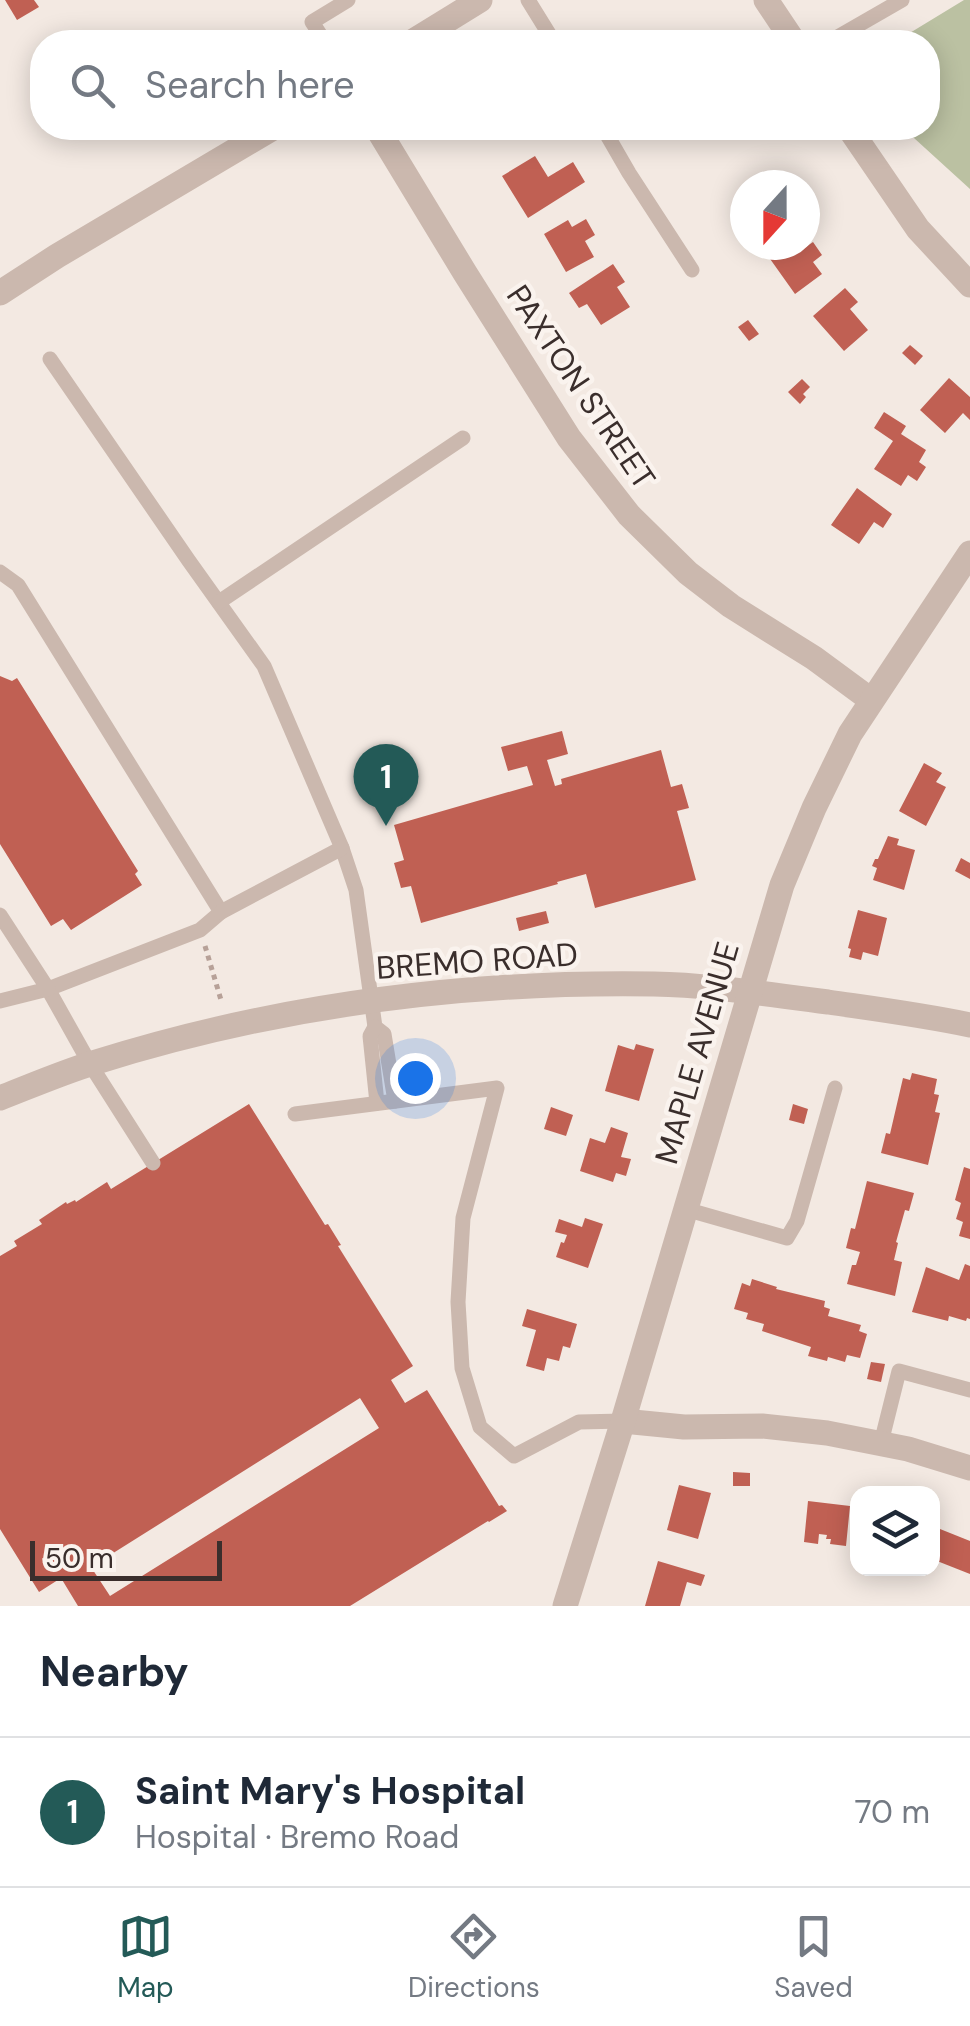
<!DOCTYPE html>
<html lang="en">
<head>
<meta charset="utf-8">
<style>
  body { margin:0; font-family:"DM Sans",sans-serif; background:#f6f6f7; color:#1f2937 }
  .controls { position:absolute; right:30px; bottom:30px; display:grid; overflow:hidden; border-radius:20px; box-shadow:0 5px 25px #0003 }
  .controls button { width:90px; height:90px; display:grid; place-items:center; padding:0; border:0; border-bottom:2px solid #e0e1e3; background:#fff; color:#1f2937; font:50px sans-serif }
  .compass { position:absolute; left:730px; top:170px; width:90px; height:90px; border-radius:50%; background:#fff; box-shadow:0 5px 25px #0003; rotate:201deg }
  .scale { position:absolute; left:30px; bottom:25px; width:192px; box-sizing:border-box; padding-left:10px; border:5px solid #3a2e2c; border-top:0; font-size:28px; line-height:35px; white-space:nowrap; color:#3a2e2c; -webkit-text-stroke:8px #faf3ee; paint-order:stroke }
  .you { position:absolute; left:415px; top:1078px; width:35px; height:35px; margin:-25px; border:8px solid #fff; border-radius:50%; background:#1a73e8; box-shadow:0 0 0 15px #1a73e833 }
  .badge { display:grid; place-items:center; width:65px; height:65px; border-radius:50%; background:#235a57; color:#fff; font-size:32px; font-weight:700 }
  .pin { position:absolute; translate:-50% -82px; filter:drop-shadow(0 2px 5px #0008) }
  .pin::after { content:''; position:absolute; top:52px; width:35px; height:30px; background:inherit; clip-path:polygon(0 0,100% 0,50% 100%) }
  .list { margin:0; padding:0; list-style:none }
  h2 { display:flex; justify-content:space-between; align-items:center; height:130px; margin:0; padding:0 40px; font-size:42px }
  h2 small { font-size:32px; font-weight:400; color:#747a83 }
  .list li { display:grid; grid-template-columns:65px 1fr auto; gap:30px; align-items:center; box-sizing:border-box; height:150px; padding:0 40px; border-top:2px solid #e0e1e3 }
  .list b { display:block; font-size:38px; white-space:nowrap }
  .list p { margin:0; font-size:32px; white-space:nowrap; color:#747a83 }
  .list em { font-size:32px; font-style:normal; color:#747a83 }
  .icon { flex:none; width:55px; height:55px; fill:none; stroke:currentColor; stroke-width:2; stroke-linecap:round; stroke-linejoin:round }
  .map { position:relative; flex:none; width:970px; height:1606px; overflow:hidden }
  .search { position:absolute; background:#fff; box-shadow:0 5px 25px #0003; left:30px; right:30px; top:30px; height:110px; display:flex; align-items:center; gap:25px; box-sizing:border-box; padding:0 35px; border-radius:40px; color:#747a83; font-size:38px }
  .sheet { height:280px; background:#fff }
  nav { display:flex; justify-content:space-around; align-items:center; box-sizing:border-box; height:140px; border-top:2px solid #e0e1e3; background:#fff; font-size:28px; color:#747a83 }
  nav a { display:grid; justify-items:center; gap:5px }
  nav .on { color:#235a57 }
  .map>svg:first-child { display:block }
  .green { fill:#bbc1a2 }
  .building { fill:#c06053; fill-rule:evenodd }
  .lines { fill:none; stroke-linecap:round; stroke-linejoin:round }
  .path { stroke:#b7a198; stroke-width:5; stroke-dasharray:5 5; stroke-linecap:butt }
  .lane { stroke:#cbb8ae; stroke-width:15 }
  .street { stroke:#cbb8ae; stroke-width:25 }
  .labels { text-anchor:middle; stroke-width:9; stroke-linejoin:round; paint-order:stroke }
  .street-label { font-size:32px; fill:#3a2e2c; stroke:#faf3ee }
</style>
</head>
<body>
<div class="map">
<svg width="970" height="1606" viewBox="0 0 970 1606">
  <rect width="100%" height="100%" fill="#f3e9e2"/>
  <path class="green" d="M964,0H970V189L903,128H928V42H895Z"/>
  <g class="building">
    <path d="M5,0H34L39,7L17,20Z"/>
    <path d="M535,156L548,177L573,162L585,182L528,218L502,176Z"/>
    <path d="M586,219L595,235L585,241L594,257L566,272L544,234L568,220L572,227Z"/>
    <path d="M813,242L822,255L813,262L822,274L795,294L768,256L783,245H800L803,249Z"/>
    <path d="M613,264L625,282L617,287L630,307L601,325L587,304L579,308L569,293Z"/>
    <path d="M845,288L858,302L850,309L868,330L844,351L813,316Z"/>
    <path d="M748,320L759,334L749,341L738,327Z"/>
    <path d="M910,345L923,356L915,365L902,353Z"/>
    <path d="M949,378L970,397V420L963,413L945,433L920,410Z"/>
    <path d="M802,379L810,387L803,394L806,397L800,404L788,392Z"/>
    <path d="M884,412L906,426L901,434L926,450L919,462L926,467L917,481L908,475L901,486L874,469L893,441L874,428Z"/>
    <path d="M857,488L892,514L883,528L874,522L859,544L831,525Z"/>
    <path d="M0,676L12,681L17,678L138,871L135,874L142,885L71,930L63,919L51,926L0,844Z"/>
    <path d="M562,731L568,754L547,760L555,786L562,784L561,779L661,750L671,787L682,784L689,808L677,811L696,880L595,908L586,874L557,882L558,884L421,923L411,886L401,888L394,863L404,860L394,825L533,785L527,766L508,771L501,747Z"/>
    <path d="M924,763L942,773L936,782L946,787L926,826L899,811Z"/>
    <path d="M888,836L899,839L897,845L915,850L904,890L873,880L877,868L872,866L875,859H878Z"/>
    <path d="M961,858L970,863V879L955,871Z"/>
    <path d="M858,910L887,918L878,956L863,952L861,960L849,957L851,949L848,948Z"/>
    <path d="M546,911L549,923L519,931L516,918Z"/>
    <path d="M636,1044L654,1049L639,1101L605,1091L618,1045L634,1050Z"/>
    <path d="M912,1073L937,1079L934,1094L939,1095L935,1112L940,1113L928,1165L881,1153L886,1133L890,1134L903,1078L910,1080Z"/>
    <path d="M249,1104L325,1225L328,1224L341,1245L338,1246L413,1366L391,1380L405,1403L427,1390L499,1506L502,1505L507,1511L489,1522L488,1521L350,1606H78L61,1578L39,1592L0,1529V1256L17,1246L14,1241L42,1224L39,1220L66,1202L67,1204L75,1200L76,1202L107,1182L111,1189ZM360,1398L379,1428L110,1596L91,1567Z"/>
    <path d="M793,1104L808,1109L804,1124L789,1120Z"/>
    <path d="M551,1107L573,1115L566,1136L544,1129Z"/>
    <path d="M611,1127L628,1133L621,1157L631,1159L626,1176L616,1173L613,1182L580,1171L590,1138L605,1143Z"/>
    <path d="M964,1167L970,1169V1239L959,1236L963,1222L956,1219L961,1203L955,1200Z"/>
    <path d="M867,1181L914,1193L909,1211L905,1210L896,1242L898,1243L894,1260L902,1262L895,1296L847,1284L852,1265H856L860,1252L846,1248L851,1228L855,1229Z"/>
    <path d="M585,1218L603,1224L588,1268L556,1257L561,1242L564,1243L567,1235L555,1232L559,1219L582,1227Z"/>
    <path d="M965,1264L970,1266V1319L967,1318L966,1321L949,1316L948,1321L912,1312L926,1267L959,1280Z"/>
    <path d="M752,1279L777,1287L776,1289L825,1301L824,1307L830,1309L828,1316L861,1325L859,1331L867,1334L860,1358L847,1355L845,1362L828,1357L827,1361L808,1356L811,1347L762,1331L764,1324L746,1319L748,1313L734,1309L742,1283L750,1286Z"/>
    <path d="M527,1309L577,1324L570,1348L563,1346L559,1361L547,1358L544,1371L526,1366L536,1330L522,1326Z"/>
    <path d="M871,1362L885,1364L881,1382L867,1379Z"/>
    <path d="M733,1472L750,1473V1486H733Z"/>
    <path d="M679,1485L711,1493L698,1539L667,1530Z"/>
    <path d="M808,1501L850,1506L846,1546L830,1544L831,1539H826L827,1535L819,1534L818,1544L804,1542Z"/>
    <path d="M940,1529L970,1541V1574L932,1559V1548Z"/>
    <path d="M658,1561L705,1575L701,1586L687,1582L680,1606H645Z"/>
  </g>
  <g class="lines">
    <path class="path" d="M205,946L221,1000"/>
    <g class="lane">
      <path d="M528,0L554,42"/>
      <path d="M325,42L312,22L348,0"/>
      <path d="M829,42L902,0"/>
      <path d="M603,128L629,173L692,270"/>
      <path d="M50,359L189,561L264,666L342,848L356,890L375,1027L384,1034L395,1101"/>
      <path d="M0,572L18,585L221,912L200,930L48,989L90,1064L153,1163"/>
      <path d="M219,602L463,438"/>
      <path d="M221,912L342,848"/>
      <path d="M0,915L48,989L0,1001"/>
      <path d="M375,1027L370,1036L377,1103"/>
      <path d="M295,1114L497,1088L463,1218L458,1302L462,1368L480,1427L514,1456L579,1422L623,1421"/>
      <path d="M685,1209L787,1238L797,1221L835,1088"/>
      <path d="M881,1443L899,1371L970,1390"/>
    </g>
    <g class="street">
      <path d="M766,0L794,42"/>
      <path d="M412,42L480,0"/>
      <path d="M377,128L465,273L569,438L629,515L688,573L731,606L814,658L871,700"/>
      <path d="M849,128L918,229L970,285"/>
      <path d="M0,293L57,256L273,128"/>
      <path d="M0,1098C31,1086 61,1073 93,1063C274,1006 464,981 654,984C712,985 770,995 828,1002C876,1009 923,1015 970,1025"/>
      <path d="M623,1421L684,1427L762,1426L827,1433L908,1449L970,1468"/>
      <path d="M565,1606L623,1421L782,885L814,808L850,734L970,553"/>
    </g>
  </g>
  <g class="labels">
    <g class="street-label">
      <text transform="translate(581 387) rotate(56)" y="11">PAXTON STREET</text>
      <text transform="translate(477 961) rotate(-4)" y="11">BREMO ROAD</text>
      <text transform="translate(697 1053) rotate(-74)" y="11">MAPLE AVENUE</text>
    </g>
  </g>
</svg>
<div class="controls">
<button><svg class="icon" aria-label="layers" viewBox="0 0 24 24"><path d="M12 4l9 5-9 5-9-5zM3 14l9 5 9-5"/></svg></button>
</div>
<svg class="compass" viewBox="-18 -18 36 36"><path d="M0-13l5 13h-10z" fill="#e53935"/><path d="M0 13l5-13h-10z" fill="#747a83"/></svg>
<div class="scale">50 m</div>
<div class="you"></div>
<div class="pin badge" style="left:386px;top:826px">1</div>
<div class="search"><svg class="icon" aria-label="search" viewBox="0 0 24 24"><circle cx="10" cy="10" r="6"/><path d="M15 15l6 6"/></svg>Search here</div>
</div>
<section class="sheet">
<h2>Nearby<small></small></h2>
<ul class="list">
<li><span class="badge">1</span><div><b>Saint Mary's Hospital</b><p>Hospital · Bremo Road</p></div><em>70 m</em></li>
</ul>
</section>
<nav>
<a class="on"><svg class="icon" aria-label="map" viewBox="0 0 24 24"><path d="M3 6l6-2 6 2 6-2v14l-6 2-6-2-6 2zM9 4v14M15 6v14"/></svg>Map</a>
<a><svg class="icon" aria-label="directions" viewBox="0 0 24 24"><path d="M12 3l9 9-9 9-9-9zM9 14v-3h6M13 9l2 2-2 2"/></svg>Directions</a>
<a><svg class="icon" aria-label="saved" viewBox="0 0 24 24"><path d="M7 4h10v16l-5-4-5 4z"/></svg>Saved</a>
</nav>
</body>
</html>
